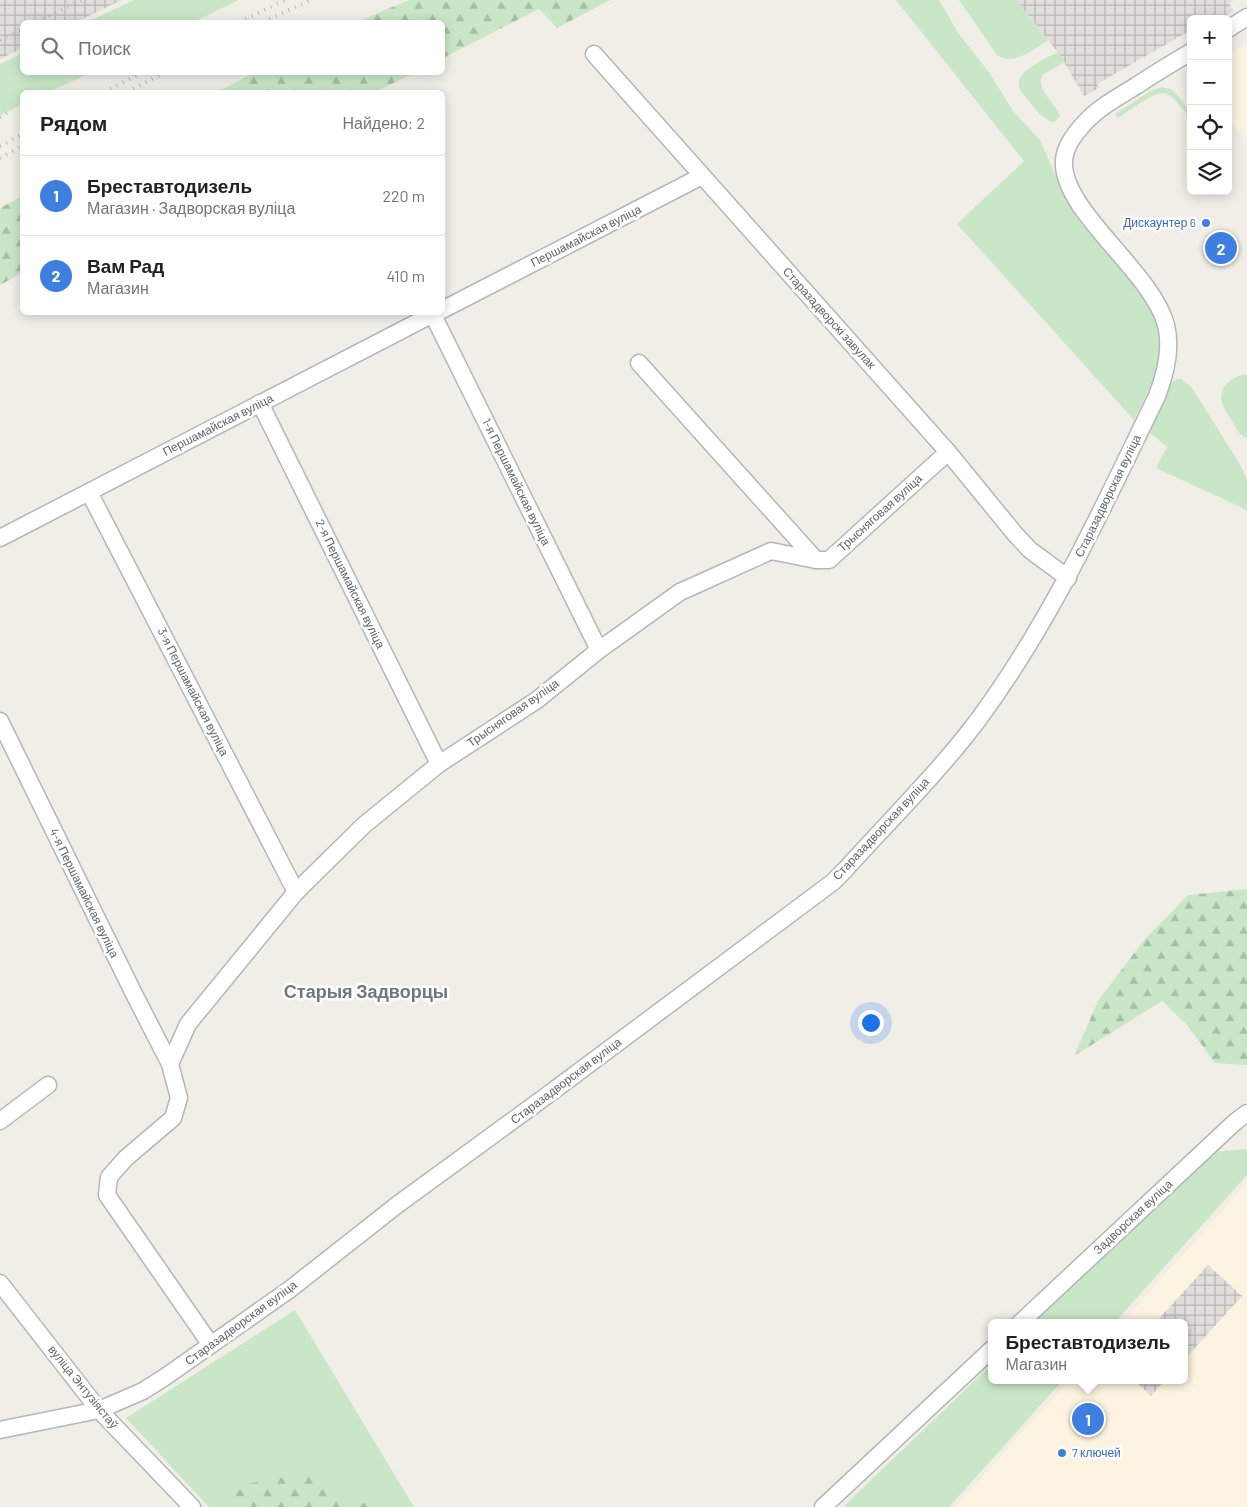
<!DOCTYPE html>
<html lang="ru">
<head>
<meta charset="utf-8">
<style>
  body { margin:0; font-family:Barlow,sans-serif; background:#f6f6f6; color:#202124 }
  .controls { position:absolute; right:15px; top:15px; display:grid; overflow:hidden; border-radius:8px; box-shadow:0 2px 12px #0003 }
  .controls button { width:45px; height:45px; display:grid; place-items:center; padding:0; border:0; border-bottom:1px solid #e0e0e0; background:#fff; color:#202124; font:25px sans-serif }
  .you { position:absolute; left:870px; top:1022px; width:18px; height:18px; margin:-12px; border:4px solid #fff; border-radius:50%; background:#1a73e8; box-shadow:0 0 0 8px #1a73e833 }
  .badge { display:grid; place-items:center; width:32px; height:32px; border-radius:50%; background:#7c3aed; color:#fff; font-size:16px; font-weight:700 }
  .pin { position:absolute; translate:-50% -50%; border:2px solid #fff; box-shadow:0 1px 5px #0006 }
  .popup { position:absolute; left:988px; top:1319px; width:200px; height:65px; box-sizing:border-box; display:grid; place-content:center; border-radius:8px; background:#fff; filter:drop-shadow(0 1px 4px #0005); font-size:16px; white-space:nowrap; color:#757577 }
  .popup b { font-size:19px; color:#202124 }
  .popup::after { content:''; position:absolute; left:50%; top:100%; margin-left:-10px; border:10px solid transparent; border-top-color:#fff }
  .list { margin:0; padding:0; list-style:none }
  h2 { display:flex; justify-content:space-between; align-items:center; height:65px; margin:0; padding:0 20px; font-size:21px }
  h2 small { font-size:16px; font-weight:400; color:#757577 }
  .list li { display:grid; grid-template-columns:32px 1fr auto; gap:15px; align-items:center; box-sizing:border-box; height:80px; padding:0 20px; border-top:1px solid #e0e0e0 }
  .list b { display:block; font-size:19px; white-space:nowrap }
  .list p { margin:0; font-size:16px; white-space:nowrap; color:#757577 }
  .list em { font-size:16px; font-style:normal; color:#757577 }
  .icon { flex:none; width:28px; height:28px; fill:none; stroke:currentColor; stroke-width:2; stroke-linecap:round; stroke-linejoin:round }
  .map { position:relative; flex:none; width:1247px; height:1507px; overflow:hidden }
  .search { position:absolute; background:#fff; box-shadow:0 2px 12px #0003; left:20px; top:20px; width:425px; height:55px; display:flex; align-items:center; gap:12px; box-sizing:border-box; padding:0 18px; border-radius:8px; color:#757577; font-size:19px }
  .panel { position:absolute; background:#fff; box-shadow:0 2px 12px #0003; left:20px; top:90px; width:425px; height:225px; border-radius:8px }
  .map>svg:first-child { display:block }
  .commercial { fill:#fdf3e1 }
  .industrial { fill:url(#industrial-grid) }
  .grass { fill:#c9e7c6 }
  .forest { fill:url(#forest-firs) }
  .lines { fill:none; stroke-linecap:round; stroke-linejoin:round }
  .street-casing { stroke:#b3b6ba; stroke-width:19 }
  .street { stroke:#fff; stroke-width:16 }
  .rail { stroke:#b6b7b8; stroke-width:4; stroke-dasharray:1 6; stroke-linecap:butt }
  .shop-dot { fill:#3f7fe0; stroke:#fff; stroke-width:2 }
  .labels { text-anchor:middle; stroke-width:5; stroke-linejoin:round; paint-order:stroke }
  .shop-label { font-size:12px; fill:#366cbe; stroke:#fff; text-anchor:end }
  .street-label { font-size:12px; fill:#5f6468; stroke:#fff }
  .district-label { font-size:18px; font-weight:bold; fill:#70767a; stroke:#fff }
</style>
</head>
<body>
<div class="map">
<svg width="1247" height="1507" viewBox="0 0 1247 1507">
  <defs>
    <pattern id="industrial-grid" width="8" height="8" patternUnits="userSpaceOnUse" patternTransform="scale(1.25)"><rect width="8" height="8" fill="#e0ddda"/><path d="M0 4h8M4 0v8" fill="none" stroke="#b9b7b5"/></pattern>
    <pattern id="forest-firs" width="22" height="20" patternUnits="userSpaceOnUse" patternTransform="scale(1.25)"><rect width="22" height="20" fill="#c9e7c6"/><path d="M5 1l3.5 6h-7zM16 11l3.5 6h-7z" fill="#a6bfa5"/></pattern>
  </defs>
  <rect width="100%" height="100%" fill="#f1eee8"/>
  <g class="commercial">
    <path d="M1247,43V136L1245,138L1228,119V55Z"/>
    <path d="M1247,1183V1507H955L1069,1380H1184V1323H1121Z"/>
  </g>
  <g class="industrial">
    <path d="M0,0H122L76,22H22V48L0,59Z"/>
    <path d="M1016,0H1234L1229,3L1234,11L1221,19H1191V30L1097,84L1099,88L1084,96L1060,55Z"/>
    <path d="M1208,1265L1242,1296L1184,1360V1323H1155Z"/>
    <path d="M1134,1380H1165L1151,1396Z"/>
  </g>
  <g class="grass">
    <path d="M134,0H239L193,22H87Z"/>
    <path d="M896,0H939L959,34L988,71L1014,112L1040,140L1064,195L1075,212L1136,285L1151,308L1160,331V358L1153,381L1134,420L957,224L1024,161Z"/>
    <path d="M959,0H1016L1048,41C1033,49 1013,67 997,55Z"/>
    <path d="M1058,52L1065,62L1044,74C1032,86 1056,103 1060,116L1056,121L1051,122C1041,116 1035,109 1028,100C1025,96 1021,92 1019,87C1015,71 1047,58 1058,52Z"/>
    <path d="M22,53V72L90,73L49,92H22V105L0,115V64Z"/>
    <path d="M1162,87L1173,90L1189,110V114H1187C1181,108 1175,98 1167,94C1157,88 1128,112 1118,118L1115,114L1152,90Z"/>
    <path d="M1247,374V438C1239,436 1236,428 1232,421C1228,415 1224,409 1222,403C1217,387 1233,376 1247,374Z"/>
    <path d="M1177,379H1182L1192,388L1238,461L1247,479V512L1245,509L1156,468L1167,447L1147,430L1169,384Z"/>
    <path d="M1247,1149V1175L1114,1323H1034L1213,1152Z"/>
    <path d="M295,1310L414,1507H209L126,1418Z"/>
    <path d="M992,1364V1380H1063L949,1507H843Z"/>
  </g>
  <g class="forest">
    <path d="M409,0H610L557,28L539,9L443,58L442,22H357Z"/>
    <path d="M254,73V72L414,73L375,92H217Z"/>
    <path d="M22,196V273L0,285V208Z"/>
    <path d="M1247,889V1065L1215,1063L1188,1026L1162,1001L1074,1056L1098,1001L1144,940L1188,895Z"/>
    <path d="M303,1474L327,1481L347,1506L366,1503L388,1507H232L234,1486Z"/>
  </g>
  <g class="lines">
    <defs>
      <g id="street">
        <path d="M1228,29L1247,17"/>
        <path d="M594,54L948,452L1015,534L1030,550L1068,578"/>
        <path d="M442,310L702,176"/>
        <path d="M433,315L599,650"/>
        <path d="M639,363L816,560"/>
        <path d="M260,403L439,764"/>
        <path d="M89,492L296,892"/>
        <path d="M0,538L437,312"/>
        <path d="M0,721L133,992L170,1064L179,1098L173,1118L126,1158L109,1177L107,1195L211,1345"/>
        <path d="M170,1064L188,1024L296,892L364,825L439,764L537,700L599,650L680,592L771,551L816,560H829L948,452"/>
        <path d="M0,1121L48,1085"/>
        <path d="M0,1283L99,1410L192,1507"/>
        <path d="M1020,1323L1235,1122L1247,1113"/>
        <path d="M0,1430L99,1410L143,1391L165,1377L289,1290L397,1205L549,1094L833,882L845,870C889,821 939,772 978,720C1052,620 1103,507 1157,396C1166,373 1172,349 1166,325C1152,271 1060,210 1064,160C1065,147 1073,136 1081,127C1096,109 1116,98 1136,86C1154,74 1172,63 1191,52"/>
        <path d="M823,1507L992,1349"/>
      </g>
    </defs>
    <use href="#street" class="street-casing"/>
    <use href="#street" class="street"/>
    <g class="rail">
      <path d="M36,22L82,0"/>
      <path d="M239,22L285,0"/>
      <path d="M263,22L311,0"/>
      <path d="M0,40L22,29"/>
      <path d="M104,92L143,72"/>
      <path d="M127,92L166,72"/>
      <path d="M0,117L10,111"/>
      <path d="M0,146L22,135"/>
      <path d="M0,158L22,146"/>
    </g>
  </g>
  <g class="shop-dot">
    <circle cx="1206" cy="223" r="5"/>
    <circle cx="1062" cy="1453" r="5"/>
  </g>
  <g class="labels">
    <g class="shop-label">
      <text x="1196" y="227">Дискаунтер 6</text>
      <text x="1072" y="1457" text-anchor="start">7 ключей</text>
    </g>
    <g class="street-label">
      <text transform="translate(586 236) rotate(-27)" y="4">Першамайская вуліца</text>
      <text transform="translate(829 318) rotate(48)" y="4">Старазадворскі завулак</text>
      <text transform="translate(218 425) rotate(-27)" y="4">Першамайская вуліца</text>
      <text transform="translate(516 482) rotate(64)" y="4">1-я Першамайская вуліца</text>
      <text transform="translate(1108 496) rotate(-64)" y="4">Старазадворская вуліца</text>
      <text transform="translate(880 513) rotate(-42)" y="4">Трысняговая вуліца</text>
      <text transform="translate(350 584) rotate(64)" y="4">2-я Першамайская вуліца</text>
      <text transform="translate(193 692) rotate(63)" y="4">3-я Першамайская вуліца</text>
      <text transform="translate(513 713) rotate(-35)" y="4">Трысняговая вуліца</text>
      <text transform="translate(881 829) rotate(-47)" y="4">Старазадворская вуліца</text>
      <text transform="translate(84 893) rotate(64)" y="4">4-я Першамайская вуліца</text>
      <text transform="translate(566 1081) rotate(-37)" y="4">Старазадворская вуліца</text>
      <text transform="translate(1133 1217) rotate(-43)" y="4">Задворская вуліца</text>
      <text transform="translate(241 1323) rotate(-36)" y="4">Старазадворская вуліца</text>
      <text transform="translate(83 1387) rotate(51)" y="4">вуліца Энтузіястаў</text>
    </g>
    <g class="district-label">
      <text x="366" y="998">Старыя Задворцы</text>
    </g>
  </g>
</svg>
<div class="controls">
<button>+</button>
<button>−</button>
<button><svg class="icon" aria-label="locate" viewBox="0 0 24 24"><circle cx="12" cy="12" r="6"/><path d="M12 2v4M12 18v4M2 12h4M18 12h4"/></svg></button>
<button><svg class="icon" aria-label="layers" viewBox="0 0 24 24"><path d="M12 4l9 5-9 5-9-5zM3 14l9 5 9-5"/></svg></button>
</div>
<div class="you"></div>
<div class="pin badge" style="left:1088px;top:1419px;background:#3f7fe0">1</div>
<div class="popup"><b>Бреставтодизель</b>Магазин</div>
<div class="pin badge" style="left:1221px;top:248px;background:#3f7fe0">2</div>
<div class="search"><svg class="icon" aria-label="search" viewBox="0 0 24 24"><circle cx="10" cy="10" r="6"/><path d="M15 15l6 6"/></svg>Поиск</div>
<section class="panel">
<h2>Рядом<small>Найдено: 2</small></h2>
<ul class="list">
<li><span class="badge" style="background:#3f7fe0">1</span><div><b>Бреставтодизель</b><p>Магазин · Задворская вуліца</p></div><em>220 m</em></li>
<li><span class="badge" style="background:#3f7fe0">2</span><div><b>Вам Рад</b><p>Магазин</p></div><em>410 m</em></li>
</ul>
</section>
</div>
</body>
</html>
